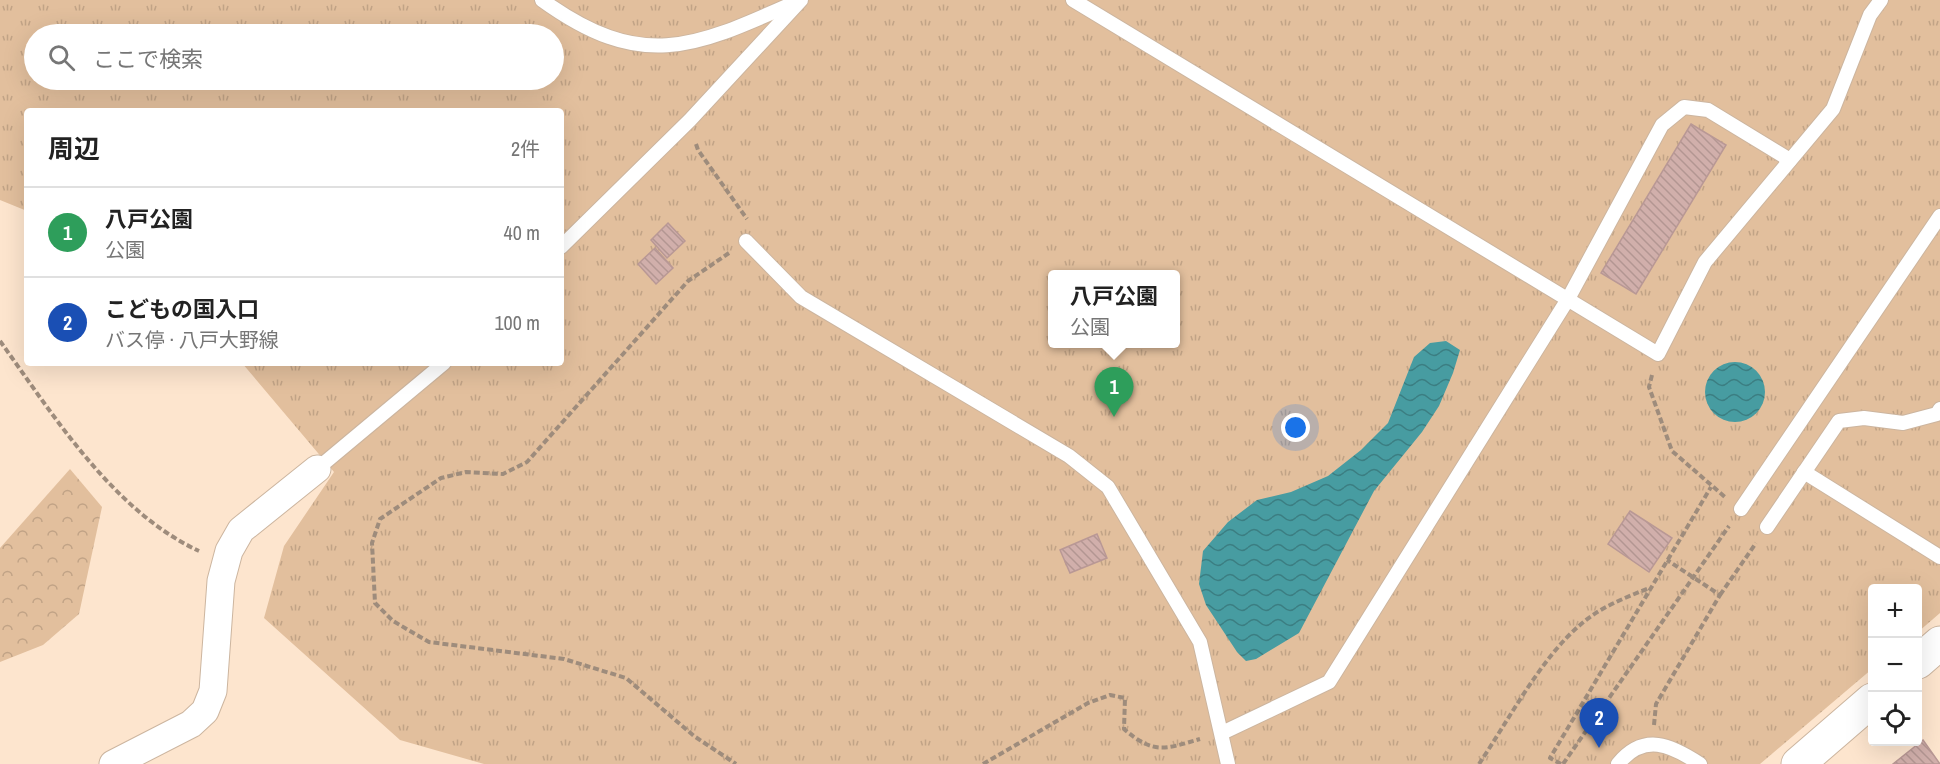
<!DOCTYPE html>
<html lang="ja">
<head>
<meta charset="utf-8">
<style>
  body { margin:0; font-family:"Archivo Narrow","Noto Sans JP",sans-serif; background:#f2f2f2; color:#222 }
  .controls { position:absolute; right:18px; bottom:18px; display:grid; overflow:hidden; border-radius:6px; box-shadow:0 6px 24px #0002 }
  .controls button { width:54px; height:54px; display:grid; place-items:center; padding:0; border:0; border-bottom:2px solid #e0e0e0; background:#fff; color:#222; font:30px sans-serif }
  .you { position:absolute; left:1296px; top:428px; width:21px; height:21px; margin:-15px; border:4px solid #fff; border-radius:50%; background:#1a73e8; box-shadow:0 0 0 9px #1a73e833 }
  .badge { display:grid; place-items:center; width:39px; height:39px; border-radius:50%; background:#1a73e8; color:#fff; font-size:20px; font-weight:700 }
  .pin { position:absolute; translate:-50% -50px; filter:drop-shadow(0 2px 3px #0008) }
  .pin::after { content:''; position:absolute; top:32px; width:21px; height:18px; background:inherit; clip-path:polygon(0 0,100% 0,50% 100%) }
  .popup { position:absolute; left:1048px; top:270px; width:132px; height:78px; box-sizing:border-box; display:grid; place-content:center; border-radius:6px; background:#fff; filter:drop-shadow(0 2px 4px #0005); font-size:20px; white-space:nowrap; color:#767676 }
  .popup b { font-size:22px; color:#222 }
  .popup::after { content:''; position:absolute; left:50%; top:100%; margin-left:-12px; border:12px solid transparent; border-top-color:#fff }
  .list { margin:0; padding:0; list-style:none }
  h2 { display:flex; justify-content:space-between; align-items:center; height:78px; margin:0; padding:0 24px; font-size:26px }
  h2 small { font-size:20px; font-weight:400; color:#767676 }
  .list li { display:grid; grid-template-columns:39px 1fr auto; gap:18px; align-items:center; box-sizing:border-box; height:90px; padding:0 24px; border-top:2px solid #e0e0e0 }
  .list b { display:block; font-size:22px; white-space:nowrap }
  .list p { margin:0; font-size:20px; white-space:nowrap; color:#767676 }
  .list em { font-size:20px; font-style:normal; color:#767676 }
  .icon { flex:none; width:33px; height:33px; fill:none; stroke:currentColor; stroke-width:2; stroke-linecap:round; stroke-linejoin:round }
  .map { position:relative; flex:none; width:1940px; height:764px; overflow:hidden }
  .search { position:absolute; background:#fff; box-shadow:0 6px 24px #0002; left:24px; top:24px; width:540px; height:66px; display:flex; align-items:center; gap:15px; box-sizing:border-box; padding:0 21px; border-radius:33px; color:#767676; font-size:22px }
  .panel { position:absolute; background:#fff; box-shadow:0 6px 24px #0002; left:24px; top:108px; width:540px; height:258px; border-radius:6px }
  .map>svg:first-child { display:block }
  .forest { fill:url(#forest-crowns) }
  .park { fill:url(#park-tufts); fill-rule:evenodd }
  .water { fill:url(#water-waves) }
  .building { fill:url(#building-back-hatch); stroke:#b99895; stroke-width:1.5 }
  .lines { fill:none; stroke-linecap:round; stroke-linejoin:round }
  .lane-casing { stroke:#ccb59f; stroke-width:16 }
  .street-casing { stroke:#ccb59f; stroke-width:29 }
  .primary-casing { stroke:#ccb59f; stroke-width:35 }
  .path { stroke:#9e8c7c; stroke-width:4; stroke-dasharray:6 3; stroke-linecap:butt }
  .lane { stroke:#fff; stroke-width:14 }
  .street { stroke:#fff; stroke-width:27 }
  .primary { stroke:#fff; stroke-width:33 }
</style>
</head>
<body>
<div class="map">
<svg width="1940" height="764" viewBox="0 0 1940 764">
  <defs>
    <pattern id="forest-crowns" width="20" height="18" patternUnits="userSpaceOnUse" patternTransform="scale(1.5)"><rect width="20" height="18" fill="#e2bf9d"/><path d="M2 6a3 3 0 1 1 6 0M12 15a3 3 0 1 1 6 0" fill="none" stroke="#c1a386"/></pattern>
    <pattern id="park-tufts" width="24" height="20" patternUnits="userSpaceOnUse" patternTransform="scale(1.5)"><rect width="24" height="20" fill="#e2bf9d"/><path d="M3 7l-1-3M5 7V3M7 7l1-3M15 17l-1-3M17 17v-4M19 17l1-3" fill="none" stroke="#c1a386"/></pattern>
    <pattern id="water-waves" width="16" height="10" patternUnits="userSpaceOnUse" patternTransform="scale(1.5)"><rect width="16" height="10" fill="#479ca1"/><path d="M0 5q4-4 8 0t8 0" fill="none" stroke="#3b7e82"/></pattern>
    <pattern id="building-back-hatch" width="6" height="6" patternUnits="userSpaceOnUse" patternTransform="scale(1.5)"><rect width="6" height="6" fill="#d1afab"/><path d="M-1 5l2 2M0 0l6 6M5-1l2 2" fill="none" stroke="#b39692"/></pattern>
  </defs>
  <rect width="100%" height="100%" fill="#fde5ce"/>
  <path class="forest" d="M70,469L102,507L79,614L43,645L0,662V548Z"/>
  <path class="park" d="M0,0H1940V613L1918,632V588H1872V669L1760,764H484L400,740L264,618L284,546L334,472L242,363H561V111H27V211L0,200ZM34,34H554V80H34ZM1052,274H1176V344H1052Z"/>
  <g class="water">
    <path d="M1446,341L1460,350L1453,373L1439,406L1422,432L1374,491L1299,633L1256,659L1246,661L1237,652L1206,605L1199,584L1203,551L1228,522L1257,500L1291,492L1328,476L1361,450L1388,423L1414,357L1430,343Z"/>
    <circle cx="1735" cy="392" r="30"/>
  </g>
  <g class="building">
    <path d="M1691,124L1726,145L1636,294L1601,273Z"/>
    <path d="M668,223L685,241L667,258L651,240Z"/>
    <path d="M655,248L673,268L656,284L638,264Z"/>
    <path d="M1630,511L1672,538L1649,572L1608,544Z"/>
    <path d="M1097,534L1107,558L1070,573L1060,550Z"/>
    <path d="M1923,740L1940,764H1893Z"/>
  </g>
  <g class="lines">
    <defs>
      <g id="lane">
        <path d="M542,0C642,72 693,48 796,2"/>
        <path d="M1073,0L1658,354L1705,262L1833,109L1870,15L1881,0"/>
        <path d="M746,241L801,297L1069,456L1108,487L1200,642L1228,764"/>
        <path d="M561,247L690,120L801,0"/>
        <path d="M317,469L444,363"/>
        <path d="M1804,472L1940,557"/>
        <path d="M1741,509L1940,216"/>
        <path d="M1767,527L1839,421L1864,418L1903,423L1937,414L1940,409"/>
        <path d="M1222,733L1329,682L1568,299L1662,125L1684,107L1708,110L1790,160"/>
        <path d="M1618,764C1644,732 1671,745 1700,764"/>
      </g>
      <path id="street" d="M113,764L191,724L205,711L213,691L221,581L229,551L241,530L317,469"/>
      <g id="primary">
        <path d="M1918,662L1940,643"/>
        <path d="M1798,764L1872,700"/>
      </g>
    </defs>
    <use href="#lane" class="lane-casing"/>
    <use href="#street" class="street-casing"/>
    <use href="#primary" class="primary-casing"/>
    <g class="path">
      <path d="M696,144L698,150L747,219"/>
      <path d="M729,253L688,281L527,462L503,474L466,472L441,478L380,519L372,543L375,603L393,621L429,642L564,659L626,678L694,736L736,764"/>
      <path d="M0,341C54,416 113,511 199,551"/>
      <path d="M1652,375L1649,387L1672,451L1725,497"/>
      <path d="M1720,595L1756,543"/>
      <path d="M1654,725L1656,704L1720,595L1667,560"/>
      <path d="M983,764L1088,703L1110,695L1125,698L1124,729C1154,755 1165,749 1200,739"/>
      <path d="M1479,764C1508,721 1541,658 1580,625C1600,607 1625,598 1649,588"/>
      <path d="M1561,764L1550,758L1711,487"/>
      <path d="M1563,764L1729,526"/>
    </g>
    <use href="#lane" class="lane"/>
    <use href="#street" class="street"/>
    <use href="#primary" class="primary"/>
  </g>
</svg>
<div class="controls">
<button>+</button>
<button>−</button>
<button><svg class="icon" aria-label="locate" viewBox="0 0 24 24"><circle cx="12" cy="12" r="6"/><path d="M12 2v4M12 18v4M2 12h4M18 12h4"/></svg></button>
</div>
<div class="you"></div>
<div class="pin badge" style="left:1114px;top:417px;background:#2e9e5b">1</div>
<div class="popup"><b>八戸公園</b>公園</div>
<div class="pin badge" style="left:1599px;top:748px;background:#1a4fb4">2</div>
<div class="search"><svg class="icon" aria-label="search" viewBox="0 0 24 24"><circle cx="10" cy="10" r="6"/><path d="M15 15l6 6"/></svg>ここで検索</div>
<section class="panel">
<h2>周辺<small>2件</small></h2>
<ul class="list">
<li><span class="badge" style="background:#2e9e5b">1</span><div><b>八戸公園</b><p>公園</p></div><em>40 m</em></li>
<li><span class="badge" style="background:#1a4fb4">2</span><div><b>こどもの国入口</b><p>バス停 · 八戸大野線</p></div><em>100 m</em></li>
</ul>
</section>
</div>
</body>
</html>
